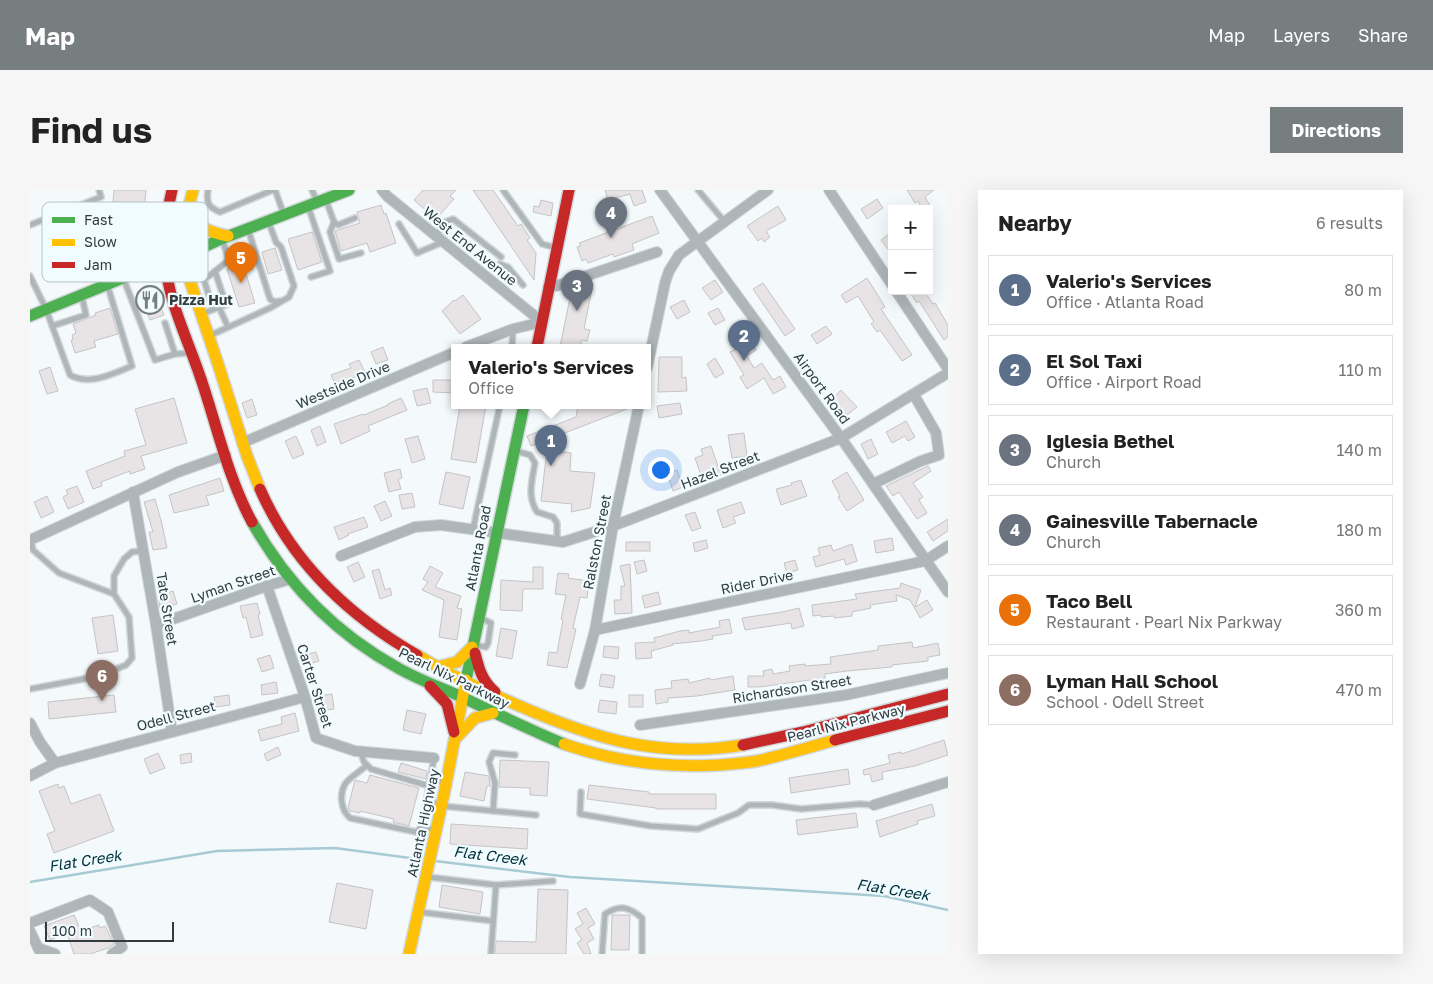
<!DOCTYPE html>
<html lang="en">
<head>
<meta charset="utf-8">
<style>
  body { margin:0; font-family:"Golos Text",sans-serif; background:#f6f6f6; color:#222 }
  .controls { position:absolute; right:15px; top:15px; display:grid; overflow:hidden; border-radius:0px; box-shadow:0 5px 20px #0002 }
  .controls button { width:45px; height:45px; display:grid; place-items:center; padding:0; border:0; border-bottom:1px solid #e0e0e0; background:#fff; color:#222; font:25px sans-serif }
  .scale { position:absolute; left:15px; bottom:12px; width:129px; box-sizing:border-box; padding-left:5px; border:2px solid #343b3e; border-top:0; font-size:14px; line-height:18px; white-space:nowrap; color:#343b3e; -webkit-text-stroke:4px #f0fcff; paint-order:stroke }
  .you { position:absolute; left:630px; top:279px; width:18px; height:18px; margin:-12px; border:4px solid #fff; border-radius:50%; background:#1a73e8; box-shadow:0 0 0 8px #1a73e833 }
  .badge { display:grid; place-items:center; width:32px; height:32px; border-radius:50%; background:#777e80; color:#fff; font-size:16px; font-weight:700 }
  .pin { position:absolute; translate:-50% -41px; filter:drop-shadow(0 1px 2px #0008) }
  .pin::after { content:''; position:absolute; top:26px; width:18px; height:15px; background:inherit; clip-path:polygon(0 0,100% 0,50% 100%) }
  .popup { position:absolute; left:421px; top:154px; width:200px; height:65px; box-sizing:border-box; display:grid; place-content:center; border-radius:0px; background:#fff; filter:drop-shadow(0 1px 4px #0005); font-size:16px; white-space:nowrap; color:#767676 }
  .popup b { font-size:19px; color:#222 }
  .popup::after { content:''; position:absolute; left:50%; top:100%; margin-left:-10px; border:10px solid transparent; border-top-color:#fff }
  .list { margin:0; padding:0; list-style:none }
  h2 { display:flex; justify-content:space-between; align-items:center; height:65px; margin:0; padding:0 20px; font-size:21px }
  h2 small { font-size:16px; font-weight:400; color:#767676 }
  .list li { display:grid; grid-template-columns:32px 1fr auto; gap:15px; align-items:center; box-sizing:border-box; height:70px; margin:0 10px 10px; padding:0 10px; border:1px solid #e0e0e0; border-radius:0px }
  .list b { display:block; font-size:19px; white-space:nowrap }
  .list p { margin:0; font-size:16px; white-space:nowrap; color:#767676 }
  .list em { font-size:16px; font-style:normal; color:#767676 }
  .map { position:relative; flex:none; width:918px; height:764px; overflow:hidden; border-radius:0px }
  header { display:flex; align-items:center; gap:30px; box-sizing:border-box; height:70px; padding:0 25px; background:#777e80; color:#fff }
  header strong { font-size:24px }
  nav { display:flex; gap:28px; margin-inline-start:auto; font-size:18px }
  .intro { display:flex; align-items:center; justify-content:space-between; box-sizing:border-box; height:120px; padding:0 30px }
  h1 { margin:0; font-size:35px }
  .button { padding:12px 22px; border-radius:0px; background:#777e80; color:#fff; font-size:18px; font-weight:700 }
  main { display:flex; gap:30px; padding:0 30px }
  aside { flex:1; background:#fff; border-radius:0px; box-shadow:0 5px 20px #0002 }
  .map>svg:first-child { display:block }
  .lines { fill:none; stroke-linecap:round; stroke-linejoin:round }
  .stream { stroke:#a7cad4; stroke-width:2.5 }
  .building { fill:#e8e3e4; stroke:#c5c4c5 }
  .lane-casing { stroke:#d2d7d9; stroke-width:8 }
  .street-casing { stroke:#d2d7d9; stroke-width:12 }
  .fast-casing { stroke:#d2d7d9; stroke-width:14 }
  .slow-casing { stroke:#d2d7d9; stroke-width:14 }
  .jam-casing { stroke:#d2d7d9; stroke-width:14 }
  .lane { stroke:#afb6b9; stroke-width:5 }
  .street { stroke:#afb6b9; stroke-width:10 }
  .fast { stroke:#4caf50; stroke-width:11 }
  .slow { stroke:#ffc107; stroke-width:11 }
  .jam { stroke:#c62828; stroke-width:11 }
  .labels { text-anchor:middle; stroke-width:4.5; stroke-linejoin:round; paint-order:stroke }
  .street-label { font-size:14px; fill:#343b3e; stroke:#f0fcff }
  .poi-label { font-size:14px; font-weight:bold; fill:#343b3e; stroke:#f0fcff; text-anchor:start }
  .water-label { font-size:15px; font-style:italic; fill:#002f39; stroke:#f0fcff }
  .key { fill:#f0fcff; stroke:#b8c2c5; stroke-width:1 }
  .key-label { font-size:14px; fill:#343b3e }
</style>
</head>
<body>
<header>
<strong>Map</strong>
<nav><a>Map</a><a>Layers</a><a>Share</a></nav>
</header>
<div class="intro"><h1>Find us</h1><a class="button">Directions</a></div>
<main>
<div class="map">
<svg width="918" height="764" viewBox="0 0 918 764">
  <rect width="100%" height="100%" fill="#f4fafc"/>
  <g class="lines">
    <g class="stream">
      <path d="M405,671L540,687L854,706L918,720"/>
      <path d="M0,692L187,661L305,658L395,670"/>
    </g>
  </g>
  <g class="building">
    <path d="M84,0H116L112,46L86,43L89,12H83Z"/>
    <path d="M393,0H426L420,6L424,9L406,29L384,10Z"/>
    <path d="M443,0H463L488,36L491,34L500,48L497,50L506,63L504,90Z"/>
    <path d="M575,0H612L616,12L604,16L600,4L578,10Z"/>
    <path d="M877,0H904L895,7L902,19H892L888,11L885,13Z"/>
    <path d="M847,9L853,18L837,29L831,19Z"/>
    <path d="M511,10L523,13L521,26L503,22L504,16L509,17Z"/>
    <path d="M351,15L354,24L356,23L366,53L340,62L337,53L311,61L305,41L330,33L327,22Z"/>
    <path d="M748,16L756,30L736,41L740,47L734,52L732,48L728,51L717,36Z"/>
    <path d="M622,26L629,43L602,54L604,60L584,67L583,64L558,73L556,69L552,71L547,57L551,56L549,53Z"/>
    <path d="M282,42L292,72L268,80L258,49Z"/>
    <path d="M862,42V64L851,50Z"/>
    <path d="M245,58L252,80L238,84L232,62Z"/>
    <path d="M213,74L225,113L209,117L197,79Z"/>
    <path d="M837,88L855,117L851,119L882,165L872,171L850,140L847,142L841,134L844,132L828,106L816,113L811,105Z"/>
    <path d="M685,90L693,102L681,110L672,98Z"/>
    <path d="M733,93L765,139L755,146L723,99Z"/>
    <path d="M563,94L554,139L560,140L557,151L552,150L550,157H530L541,103Z"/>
    <path d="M124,100L134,125L120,130L117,122L113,123L111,117L114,116L110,105Z"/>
    <path d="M879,101H894L903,114L905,113L918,135V147L914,150L889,111L887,113Z"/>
    <path d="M433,105L451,129L430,144L412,121L424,110L425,111Z"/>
    <path d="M654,110L660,122L647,129L640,117Z"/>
    <path d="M80,118L88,144L64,151L66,157L45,163L41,150H43L42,145L46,143L43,134L66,125L65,123Z"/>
    <path d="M688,118L695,130L685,135L678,123Z"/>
    <path d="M796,136L802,144L787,154L781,145Z"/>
    <path d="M721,152L726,160L717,166L724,178L732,173L743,190L750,186L756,197L743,204L734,188L717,199L710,187L714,185L700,162Z"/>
    <path d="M353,157L358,170L346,174L341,162Z"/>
    <path d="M629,167H652V188L656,187L657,201L628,202Z"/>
    <path d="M685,168L694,183L685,188L677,174Z"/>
    <path d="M329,170L335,182L306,196L301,185L321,178L319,174Z"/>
    <path d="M20,177L28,201L17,204L9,181Z"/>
    <path d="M403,190H424V203L403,202Z"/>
    <path d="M397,198L401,213L387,216L383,201Z"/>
    <path d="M811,200L827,217L817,225L802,209Z"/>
    <path d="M144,208L157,253L111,266L115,279L100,284V281L71,292L72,296L63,299L56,281L95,266L94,261L116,255L105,219Z"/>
    <path d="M371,208L377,220L338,236L340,241L311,254L304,234L333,224L334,225L358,215V214Z"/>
    <path d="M222,209L227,225L217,228L212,213Z"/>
    <path d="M650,213L652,224L629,228L627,216Z"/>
    <path d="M430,215H456L446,273L421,269Z"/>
    <path d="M548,215H602V217L501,256L497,246L546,227Z"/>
    <path d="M876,231L885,247L878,251L875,246L862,253L856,242Z"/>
    <path d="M290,236L296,252L287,256L281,240Z"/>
    <path d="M714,243L717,266L702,268L698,245Z"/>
    <path d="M266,246L274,264L263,269L255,251Z"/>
    <path d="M388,246L395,269L382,273L375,249Z"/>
    <path d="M841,249L848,264L838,269L831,254Z"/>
    <path d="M681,256L691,285L673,291L665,268L673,265L671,259Z"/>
    <path d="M517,260L541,263L540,281L565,283L560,318L541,322L542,314L511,311Z"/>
    <path d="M898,276L901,281L883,293L893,307L889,310L897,323L887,329L869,302L863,306L856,296Z"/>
    <path d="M370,279L372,288L368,289L371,299L359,302L354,283Z"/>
    <path d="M647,280L653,297L643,301L637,283Z"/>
    <path d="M416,282L440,287L433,319L409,314Z"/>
    <path d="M817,282L834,310L817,321L808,307L810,306L802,291Z"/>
    <path d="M190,288L194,301L176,306L179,315L144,323L139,305Z"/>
    <path d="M771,290L777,306L751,315L746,299L762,295L761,293Z"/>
    <path d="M47,296L54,312L38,319L33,307L38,304L36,300Z"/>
    <path d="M382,303L385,317L372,319L369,305Z"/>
    <path d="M17,306L24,322L11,328L4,312Z"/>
    <path d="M125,309L132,334L137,358L123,360L119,342H123L114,312Z"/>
    <path d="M355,311L362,326L351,331L344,316Z"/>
    <path d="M711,312L715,323L703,327L706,333L693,338L687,320Z"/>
    <path d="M665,322L671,338L662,341L655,325Z"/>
    <path d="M334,327L338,337L318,344L319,345L309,350L304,337Z"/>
    <path d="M918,329V341L903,351L897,342Z"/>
    <path d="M862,348L864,360L846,363L844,351Z"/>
    <path d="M676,350L678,358L665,362L663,353Z"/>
    <rect x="596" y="352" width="24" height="9"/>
    <path d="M822,354L827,371L816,375L814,369L786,377L783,367L790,365L788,358L801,355L803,361Z"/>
    <path d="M614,370L617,381L607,384L604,372Z"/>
    <path d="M765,370L768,380L757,383L754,373Z"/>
    <path d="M328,372L335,387L324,392L317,377Z"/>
    <path d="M600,374L602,423L585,424L584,410H591V396H595L590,376Z"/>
    <path d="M400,376L413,383L405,397L431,406L427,418L432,419L427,450L409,447L414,410L392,400L398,392L393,389Z"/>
    <path d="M503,377H513V399H493L492,421L470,420L471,390L503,392Z"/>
    <path d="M349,379L355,400L360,398L362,405L350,409L342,381Z"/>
    <path d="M528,383L539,384L538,388L559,391L557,408L550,407L543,438L546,439L537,478L517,475L519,462L527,463L533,430L531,429L536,405L525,404Z"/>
    <path d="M871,393L891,400L885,417L897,410L903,420L890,428L880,410L866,405L867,411L840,415L841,418L822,422V426L805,428L804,426L791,427V425L783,426L782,415L827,409L825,404L870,398Z"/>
    <path d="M143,401L147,414L130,418L128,406Z"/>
    <path d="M628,402L631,414L615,418L612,406Z"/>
    <path d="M227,413L230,424L228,425L233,445L221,448L216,427L213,428L210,416Z"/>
    <path d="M769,418L774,436L762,439L761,433L715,440L712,428L752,422Z"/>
    <path d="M83,425L88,461L68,464L62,428Z"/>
    <path d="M699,429L702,443L682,446L683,449L671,451L642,454L643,455L621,461L622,468L606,469L605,453L625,452L624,448L650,441L659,440V443L690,437L689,431Z"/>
    <path d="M471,438L487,441L482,469L466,466Z"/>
    <path d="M882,452L883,458L908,453L910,465L898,467V471L862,475V477L817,481L795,484V488L729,497H718V486H734L733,481L742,479L743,484L760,481L759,476L775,474V476L801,474L800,467L848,460V456Z"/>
    <path d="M574,456L589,457L588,469L573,467Z"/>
    <path d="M286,462L289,471L273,476L270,466Z"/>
    <path d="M240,465L244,478L232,482L227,469Z"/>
    <path d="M571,484L585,486L583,498L569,496Z"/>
    <path d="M703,486L705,500L667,506L638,508V512L626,514L625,500L642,498L641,491L658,489L659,493L680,488L681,490Z"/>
    <path d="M246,492L248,503L232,505L231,495Z"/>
    <path d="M302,504L304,519L288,521L287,506Z"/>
    <path d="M84,505L86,522L19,529L18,512Z"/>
    <path d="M199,505L200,515L186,517L184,507Z"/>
    <rect x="599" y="505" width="14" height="12"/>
    <path d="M570,510L587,512L586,524L568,522Z"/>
    <path d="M377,520L396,524L391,544L373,540Z"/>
    <path d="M265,523L269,541L231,551L228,540L252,534L251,527Z"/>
    <path d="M914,550L918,565L885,576L852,582L853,589L842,592L840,584L834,585L833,580L860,573L858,565L871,562V564Z"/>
    <path d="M248,557L251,565L237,571L234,564Z"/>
    <path d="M128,563L135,578L120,584L114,569Z"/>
    <path d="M161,563L162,572L151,574L150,565Z"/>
    <path d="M470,570L519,572L517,606L500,605V598L469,597Z"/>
    <path d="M371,573L397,581L396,589L368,582Z"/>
    <path d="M818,579L820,594L761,603L759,588Z"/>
    <path d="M435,582L459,586L460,596H457L454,611L430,606Z"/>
    <path d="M340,585L389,598L379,636L363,632L364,629L330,621V623L320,621L318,618L325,590L337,593Z"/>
    <path d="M28,594L29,598L34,596L41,614L70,604L84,641L24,663L17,644L25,641L9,601Z"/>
    <path d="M559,595L619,602V604H686V619H626V618L557,609Z"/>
    <path d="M902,614L905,626L887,631L888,634L850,647L846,631Z"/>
    <path d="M826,623L828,637L768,645L766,630Z"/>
    <path d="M421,634L498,639L497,659L420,654Z"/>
    <path d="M307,693L343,700L336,739L299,732Z"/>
    <path d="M412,695L453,702L450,724L409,717Z"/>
    <path d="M508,699L538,700L536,764H465L466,751L506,752Z"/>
    <path d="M556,718L565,734L558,738L564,749L557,753L561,764H554L547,753L552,750L545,739L553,734L547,723Z"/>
    <path d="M44,725L51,741L69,735L70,738L75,736L84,754L78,758L60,764H44L37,743L20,750L14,736Z"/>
    <path d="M582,725H600L599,760H581Z"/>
  </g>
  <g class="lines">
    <defs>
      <g id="lane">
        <path d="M178,0C176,13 178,17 190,22L243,0"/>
        <path d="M245,0L253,22"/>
        <path d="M282,0L287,11"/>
        <path d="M473,0L512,54L527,58"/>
        <path d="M668,0L694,31"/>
        <path d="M296,10L304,32L300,42L309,69L331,63"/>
        <path d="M278,16L300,81L281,87"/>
        <path d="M304,32L308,35L325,28"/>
        <path d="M369,34L387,63L413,52"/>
        <path d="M0,35L71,7L69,0"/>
        <path d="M218,39L240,109L245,112L250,111"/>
        <path d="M406,46L415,32L423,29L471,67"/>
        <path d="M470,74L478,77L493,95"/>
        <path d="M0,86L16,119L40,185C59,196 83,184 102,176L78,97"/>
        <path d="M94,90L125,170L145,164L161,163"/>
        <path d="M189,117L198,137"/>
        <path d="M183,119L174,90L199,70L192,49"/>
        <path d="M171,124L196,115L185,81"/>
        <path d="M135,133L145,164"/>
        <path d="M22,136L56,125L52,107"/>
        <path d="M179,146L240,118L259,107L264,96L251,57L246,52L239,33"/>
        <path d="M482,157L483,139"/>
        <path d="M486,261L500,265L505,273C502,291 497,306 507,322L523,327L527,333V351"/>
        <path d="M443,339L470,215"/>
        <path d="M84,404V386L94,369L102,362L113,361"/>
        <path d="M444,455L456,457L458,453L461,433L450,428"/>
        <path d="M0,499L69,486L96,475L102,468L99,427L84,404L29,383L3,360L1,350"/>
        <path d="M330,561L334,572L341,579L399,596"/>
        <path d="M404,568L392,637L405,640"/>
        <path d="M337,575C331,581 320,587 315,594C309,605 311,620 320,628L386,642L392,637"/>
        <path d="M400,589L416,593"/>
        <path d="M551,602L550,624L621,636L668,639L708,623L719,615H742L771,619L830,614L844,615"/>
        <path d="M398,610L412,616L506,625"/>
        <path d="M463,621L465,593L459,572L463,563L485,565"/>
        <path d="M398,687L466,695L523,691"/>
        <path d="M389,722L463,731"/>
        <path d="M461,764L466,695"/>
        <path d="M572,764L575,724C590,714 599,717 612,728V764"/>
      </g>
      <g id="street">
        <path d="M352,0L357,6L512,132"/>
        <path d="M630,0L811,248L918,402"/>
        <path d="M799,0L862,95"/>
        <path d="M518,97L526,96L627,62"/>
        <path d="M866,101L918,179"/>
        <path d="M436,157L483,139L512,132"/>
        <path d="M617,178L635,93L639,81L649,65L738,0"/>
        <path d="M212,253L425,162"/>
        <path d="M843,294L891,271L909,265L906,243L884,205"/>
        <path d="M103,302L126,435L142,542"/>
        <path d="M0,350L148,282L196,265"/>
        <path d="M311,366L385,337L411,335L533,352L583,336L811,248L918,183"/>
        <path d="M237,396L275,507L286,548L325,561L404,568"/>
        <path d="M126,435L237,396L261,389"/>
        <path d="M565,440L895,371L918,356"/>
        <path d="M550,494L565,440L583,336L609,215"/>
        <path d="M0,533L10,552L25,573"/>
        <path d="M610,535L816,505L918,483"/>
        <path d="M0,586L25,573L275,507"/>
        <path d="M844,615L918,592"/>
        <path d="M0,733L60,710L78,722L92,757L82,764"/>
        <path d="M0,741L11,764"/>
        <path d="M8,758L25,764"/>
      </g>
      <g id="fast">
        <path d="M0,126L93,88L152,67L191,49L319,0"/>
        <path d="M222,332C257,394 306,444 368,478C389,490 412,498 434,508C467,524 500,540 534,554"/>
        <path d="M436,490L494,215"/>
      </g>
      <g id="slow">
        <path d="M163,0L153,40V70L189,177L217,266L230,299"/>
        <path d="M157,21C168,38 179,42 198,46"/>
        <path d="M387,465C418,484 452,500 485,514C562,548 628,569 713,555"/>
        <path d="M407,477L427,472L442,457"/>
        <path d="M426,548L445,528L463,523"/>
        <path d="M534,554C585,572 635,578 689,575C702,574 715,573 727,571C754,565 780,557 805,550"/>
        <path d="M379,764L414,604L436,490"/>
      </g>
      <g id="jam">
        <path d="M142,0C137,23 132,48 135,72C139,113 158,150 171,189C187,236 198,288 222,332"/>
        <path d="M507,157L539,0"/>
        <path d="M230,299C262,372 319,426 387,465"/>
        <path d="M445,463C449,479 452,491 465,502"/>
        <path d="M400,496L417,514L424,542"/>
        <path d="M805,550L918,521"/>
        <path d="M713,555L773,542L918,504"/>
      </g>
    </defs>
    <use href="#lane" class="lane-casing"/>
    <use href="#street" class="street-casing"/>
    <use href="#fast" class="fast-casing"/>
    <use href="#slow" class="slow-casing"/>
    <use href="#jam" class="jam-casing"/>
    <use href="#lane" class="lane"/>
    <use href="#street" class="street"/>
    <use href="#fast" class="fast"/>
    <use href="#slow" class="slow"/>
    <use href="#jam" class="jam"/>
  </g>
  <defs>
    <symbol id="restaurant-ring" viewBox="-11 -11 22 22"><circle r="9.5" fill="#f0fcff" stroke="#777e80" stroke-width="1.5"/><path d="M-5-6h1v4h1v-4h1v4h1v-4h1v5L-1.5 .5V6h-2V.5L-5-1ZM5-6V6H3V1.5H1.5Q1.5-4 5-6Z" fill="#777e80"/></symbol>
  </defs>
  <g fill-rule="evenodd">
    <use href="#restaurant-ring" x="104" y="94" width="32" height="32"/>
  </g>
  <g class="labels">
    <g class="street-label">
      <text transform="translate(440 56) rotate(39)" y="5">West End Avenue</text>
      <text transform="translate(313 195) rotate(-23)" y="5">Westside Drive</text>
      <text transform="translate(792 198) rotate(54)" y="5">Airport Road</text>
      <text transform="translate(690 280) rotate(-21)" y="5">Hazel Street</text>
      <text transform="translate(567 352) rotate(-79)" y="5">Ralston Street</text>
      <text transform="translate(448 358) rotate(-79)" y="5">Atlanta Road</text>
      <text transform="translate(727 392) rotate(-12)" y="5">Rider Drive</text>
      <text transform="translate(203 394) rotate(-19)" y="5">Lyman Street</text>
      <text transform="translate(137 419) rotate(81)" y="5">Tate Street</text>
      <text transform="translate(424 488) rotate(26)" y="5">Pearl Nix Parkway</text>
      <text transform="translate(285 496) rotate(72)" y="5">Carter Street</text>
      <text transform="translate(762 499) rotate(-9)" y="5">Richardson Street</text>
      <text transform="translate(146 526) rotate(-15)" y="5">Odell Street</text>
      <text transform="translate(816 533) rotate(-14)" y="5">Pearl Nix Parkway</text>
      <text transform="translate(393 633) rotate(-78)" y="5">Atlanta Highway</text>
    </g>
    <g class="poi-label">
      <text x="139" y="115">Pizza Hut</text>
    </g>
    <g class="water-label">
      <text transform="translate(460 666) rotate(7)" y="5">Flat Creek</text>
      <text transform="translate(55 671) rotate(-9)" y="5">Flat Creek</text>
      <text transform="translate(863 700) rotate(9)" y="5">Flat Creek</text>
    </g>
  </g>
  <rect x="12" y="12" width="166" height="80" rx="8" class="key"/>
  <rect x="22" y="27" width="23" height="6" fill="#4caf50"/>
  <rect x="22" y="49" width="23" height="7" fill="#ffc107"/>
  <rect x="22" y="72" width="23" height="6" fill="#c62828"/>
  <g class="key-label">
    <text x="54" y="35">Fast</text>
    <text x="54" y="57">Slow</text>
    <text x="54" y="80">Jam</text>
  </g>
</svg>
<div class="controls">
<button>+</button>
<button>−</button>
</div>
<div class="scale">100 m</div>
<div class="you"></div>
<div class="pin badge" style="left:521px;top:276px;background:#5c6f8a">1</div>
<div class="popup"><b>Valerio's Services</b>Office</div>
<div class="pin badge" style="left:714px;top:171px;background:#5c6f8a">2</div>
<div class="pin badge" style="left:547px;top:121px;background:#6b7280">3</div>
<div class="pin badge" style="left:581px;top:48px;background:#6b7280">4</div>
<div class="pin badge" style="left:211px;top:93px;background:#e8710a">5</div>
<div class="pin badge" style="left:72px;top:511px;background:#8d6e63">6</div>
</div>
<aside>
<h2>Nearby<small>6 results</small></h2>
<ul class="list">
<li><span class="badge" style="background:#5c6f8a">1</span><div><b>Valerio's Services</b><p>Office · Atlanta Road</p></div><em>80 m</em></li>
<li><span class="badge" style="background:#5c6f8a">2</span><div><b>El Sol Taxi</b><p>Office · Airport Road</p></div><em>110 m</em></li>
<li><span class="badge" style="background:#6b7280">3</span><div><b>Iglesia Bethel</b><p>Church</p></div><em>140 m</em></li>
<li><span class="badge" style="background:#6b7280">4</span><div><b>Gainesville Tabernacle</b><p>Church</p></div><em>180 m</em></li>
<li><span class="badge" style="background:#e8710a">5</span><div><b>Taco Bell</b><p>Restaurant · Pearl Nix Parkway</p></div><em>360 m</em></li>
<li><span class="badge" style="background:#8d6e63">6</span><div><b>Lyman Hall School</b><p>School · Odell Street</p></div><em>470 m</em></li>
</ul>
</aside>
</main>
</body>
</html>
